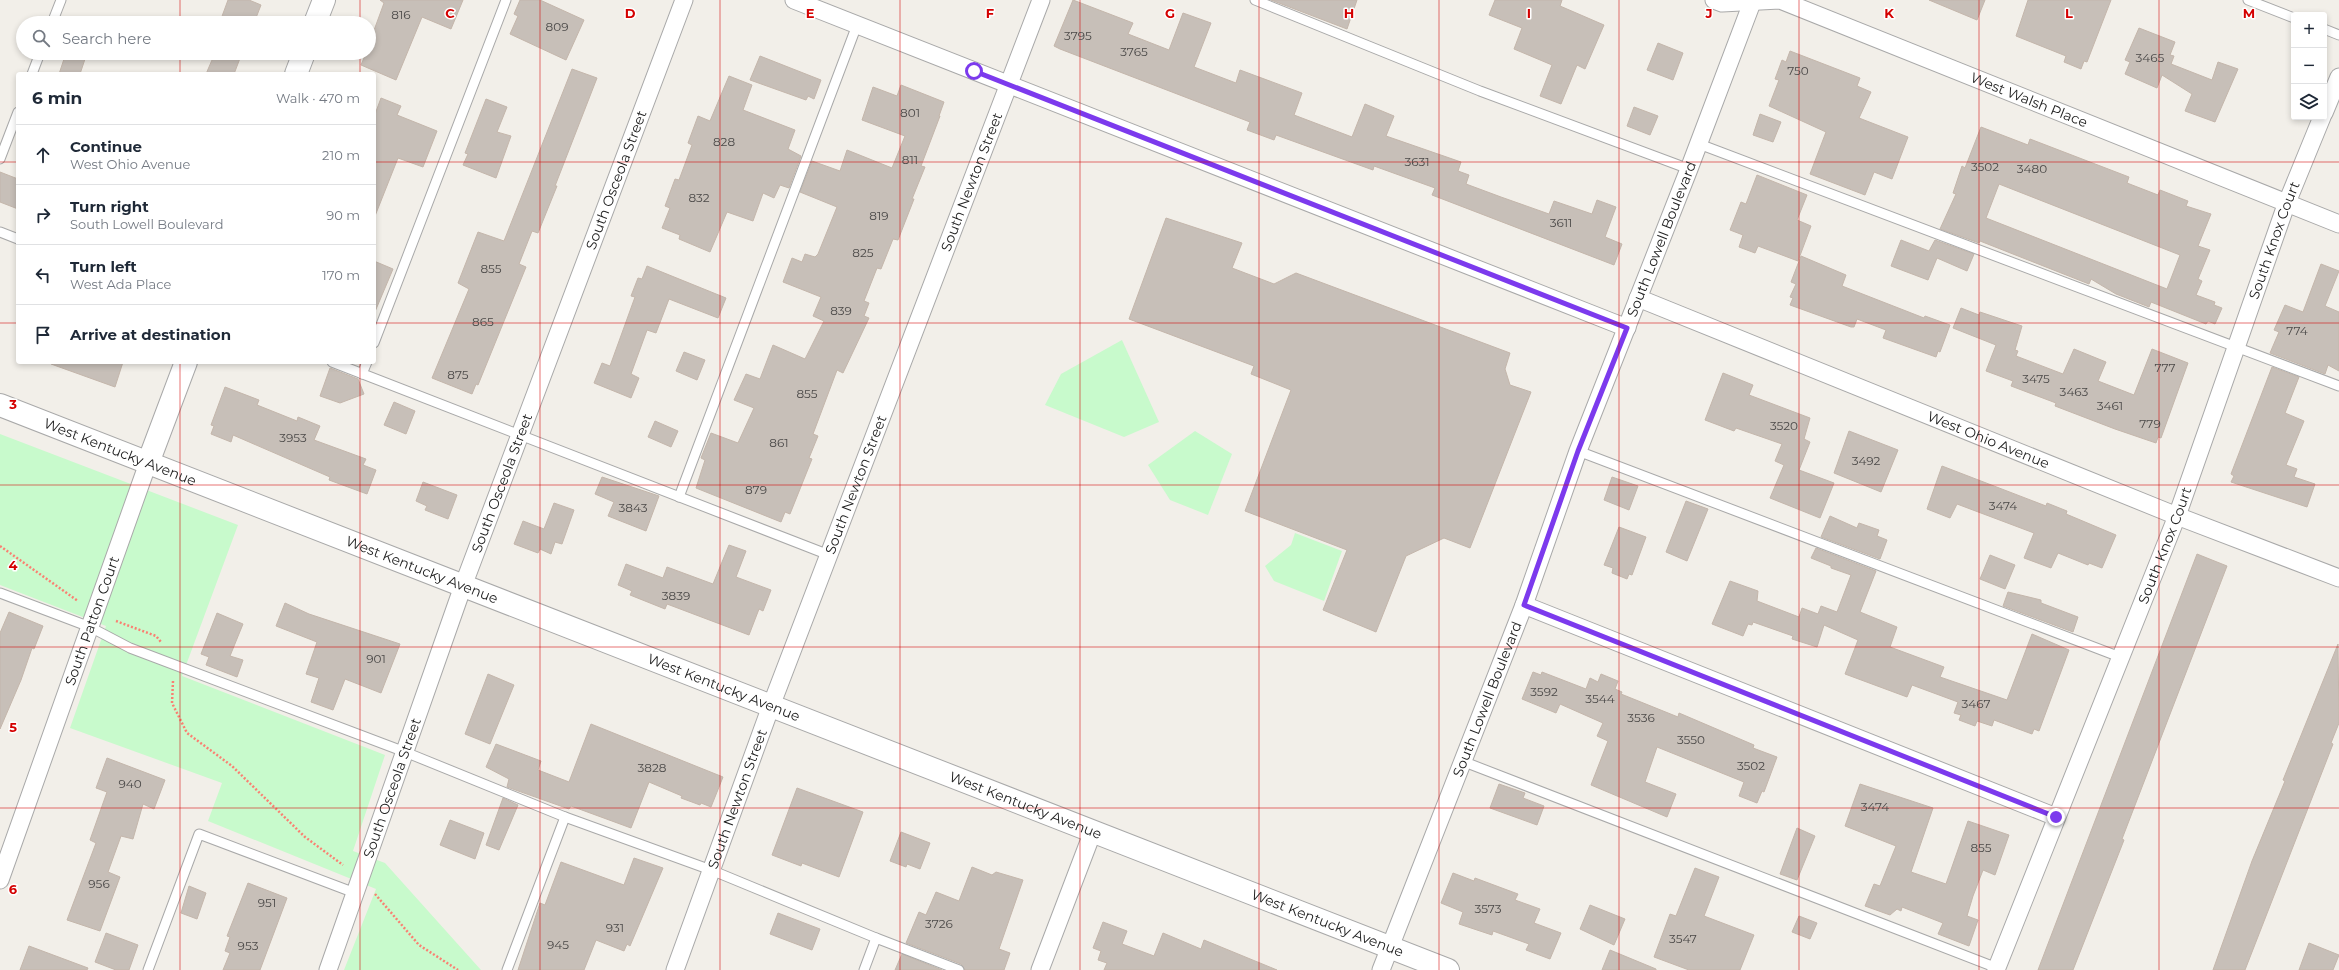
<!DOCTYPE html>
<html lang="en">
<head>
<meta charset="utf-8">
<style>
  body { margin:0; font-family:Montserrat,sans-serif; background:#f2f2f3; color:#1f2937 }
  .controls { position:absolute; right:12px; top:12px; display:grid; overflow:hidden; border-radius:4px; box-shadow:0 2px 6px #0003 }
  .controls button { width:36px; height:36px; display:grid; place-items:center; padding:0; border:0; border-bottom:1px solid #e0e1e3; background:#fff; color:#1f2937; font:20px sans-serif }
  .stop { position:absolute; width:12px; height:12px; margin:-9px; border:3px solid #7c3aed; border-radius:50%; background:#fff }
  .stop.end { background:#7c3aed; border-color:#fff; box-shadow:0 1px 4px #0008 }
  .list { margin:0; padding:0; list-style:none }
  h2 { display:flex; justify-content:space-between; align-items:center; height:52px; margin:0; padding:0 16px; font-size:17px }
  h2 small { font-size:13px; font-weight:400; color:#747a83 }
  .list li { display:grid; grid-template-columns:26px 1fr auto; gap:12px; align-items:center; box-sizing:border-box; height:60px; padding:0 16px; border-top:1px solid #e0e1e3 }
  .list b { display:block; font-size:15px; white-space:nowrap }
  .list p { margin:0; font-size:13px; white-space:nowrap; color:#747a83 }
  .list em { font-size:13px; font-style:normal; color:#747a83 }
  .icon { flex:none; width:22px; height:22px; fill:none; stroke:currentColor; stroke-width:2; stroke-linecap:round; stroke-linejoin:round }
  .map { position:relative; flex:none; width:2339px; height:970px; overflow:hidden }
  .search { position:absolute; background:#fff; box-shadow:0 2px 6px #0003; left:16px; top:16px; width:360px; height:44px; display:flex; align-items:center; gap:10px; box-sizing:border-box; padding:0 14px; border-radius:22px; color:#747a83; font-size:15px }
  .panel { position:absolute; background:#fff; box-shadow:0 2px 6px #0003; left:16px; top:72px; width:360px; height:292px; border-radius:4px }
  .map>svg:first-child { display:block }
  .park { fill:#c8facc }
  .building { fill:#c7bfb8; stroke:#c4b6ab; fill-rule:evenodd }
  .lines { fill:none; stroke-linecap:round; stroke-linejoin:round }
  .service-casing { stroke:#a9a9a9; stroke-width:11 }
  .minor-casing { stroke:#a9a9a9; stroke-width:19 }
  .tertiary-casing { stroke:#a9a9a9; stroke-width:24 }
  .path { stroke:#fa8072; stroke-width:2.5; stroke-dasharray:2 2; stroke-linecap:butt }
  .service { stroke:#fff; stroke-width:9 }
  .minor { stroke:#fff; stroke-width:17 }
  .tertiary { stroke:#fff; stroke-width:22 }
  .route { stroke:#7c3aed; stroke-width:5 }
  .grid { fill:none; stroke:#d40000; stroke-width:1; stroke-opacity:0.55 }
  .labels { text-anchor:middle; stroke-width:3; stroke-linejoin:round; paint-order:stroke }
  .number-label { font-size:12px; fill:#4b4948 }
  .street-label { font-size:14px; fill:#222; stroke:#fff }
  .grid-label { font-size:13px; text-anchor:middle; font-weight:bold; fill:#d40000; stroke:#fff; stroke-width:3; stroke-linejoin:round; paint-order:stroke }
</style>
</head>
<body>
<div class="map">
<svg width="2339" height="970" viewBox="0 0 2339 970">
  <rect width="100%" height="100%" fill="#f2efe9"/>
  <g class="park">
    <path d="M1122,340L1159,422L1124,437L1045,405L1061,374Z"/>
    <path d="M1195,431L1232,454L1208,515L1170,500L1148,465Z"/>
    <path d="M0,434L238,525L182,676L385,755L353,851L385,863L481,970H344L376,889L208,821L222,783L70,728L106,626L0,585Z"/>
    <path d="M1295,533L1342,551L1324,601L1274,581L1265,566L1291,545Z"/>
  </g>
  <g class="building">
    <path d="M228,0H249L261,5L254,23H232L221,19Z"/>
    <path d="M380,0H463L451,29L422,17L396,80L361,65L366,53H369V44L384,3Z"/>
    <path d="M520,0H540L584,20L566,60L510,34L518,16L514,14Z"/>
    <path d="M1073,0L1133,23L1128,34L1169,50L1183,13L1211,23L1194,67L1236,83L1240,70L1302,93L1294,115L1352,137L1365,104L1394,116L1386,136L1461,162L1458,171L1469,175L1466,184L1501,197L1549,214L1554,201L1592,214L1597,200L1616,207L1605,237L1622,244L1614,265L1432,195L1435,188L1374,166L1373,170L1276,135L1274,140L1247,130L1250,122L1060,49L1054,46Z"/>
    <path d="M1271,0H1357L1347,29Z"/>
    <path d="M1495,0H1562L1560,6L1604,25L1585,69L1577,65L1561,104L1540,96L1552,65L1514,49L1522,28L1489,15Z"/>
    <path d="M1929,0H1985L1977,20Z"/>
    <path d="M2028,0H2111L2087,62L2084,61L2081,69L2064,62L2066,56L2016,36Z"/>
    <path d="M2139,28L2175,42L2170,55L2174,56L2171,64L2212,80L2218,62L2238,69L2215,122L2185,111L2192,94L2162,75L2157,88L2125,74L2130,62L2125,60Z"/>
    <path d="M1658,43L1683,53L1673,80L1647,70Z"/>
    <path d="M1790,51L1860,78L1857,86L1871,92L1859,118L1908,137L1892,179L1874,172L1865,195L1810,174L1826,132L1769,106L1779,80L1775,79L1782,60L1786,62Z"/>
    <path d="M66,53H87L80,74H59Z"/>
    <path d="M215,53H242L234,74H206Z"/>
    <path d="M760,56L821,80L814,99L808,96L806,100L750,80Z"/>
    <path d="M572,69L597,78L555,186H557L538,233L532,231L519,264L526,267L478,385L476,384L472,394L432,378L469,289L458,283L478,232L504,241Z"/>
    <path d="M729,76L752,85L743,110L795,130L788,149L801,156L789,188L780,185L774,198L763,193L753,221L727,212L710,252L679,239L680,235L662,228L670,208L665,206L675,179L679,180L692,145L688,143L698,116L710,121Z"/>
    <path d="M901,85L944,102L939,116H940L921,166L925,167L912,199H914L898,240L893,239L881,269L877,268L864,301L869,303L864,316L869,318L843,373L837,370L813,434L818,436L809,458L812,459L790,514L785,512L781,522L696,488L705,460L701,458L711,433L738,443L754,408L734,400L746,374L760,379L773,345L805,359L824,321L813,316L821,297L783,282L792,258L802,262L805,254L815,257L818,254L837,207L800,192L812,161L840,171L847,150L892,168L905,136L862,120L873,87L897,96Z"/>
    <path d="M381,98L401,106L397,115L437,131L423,167L398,158L375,216L374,117Z"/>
    <path d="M486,99L507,107L497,132L511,136L496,178L463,165L468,154L465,153Z"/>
    <path d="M1634,107L1658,116L1650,135L1627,126Z"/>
    <path d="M1760,114L1781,122L1773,142L1753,135Z"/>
    <path d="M1981,127L2028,145L2030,139L2129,177L2127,183L2158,195L2160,190L2188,201L2186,206L2211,214L2198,246L2210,250L2198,279L2202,281L2196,295L2215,302L2214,305L2222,308L2215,324L2208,321L2206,324L2151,302L2149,307L2116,294L2091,279L2089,284L1980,241L1979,243L1940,229L1956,194L1953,193L1962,166L1965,168ZM1999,184L2180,255L2167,289L1986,218Z"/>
    <path d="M0,172L18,179V209L0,202Z"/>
    <path d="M1757,175L1807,195L1797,220L1811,226L1798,261L1758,246L1755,253L1739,247L1743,235L1730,230L1741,202L1746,204Z"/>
    <path d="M1166,218L1242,243L1232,268L1274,284L1296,273L1510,353L1505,369L1510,385L1531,392L1470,548L1444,538L1406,556L1376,632L1323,610L1347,550L1245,511L1291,390L1251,374L1254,366L1129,319Z"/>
    <path d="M1901,240L1929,251L1935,240L1974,254L1967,271L1937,258L1928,280L1891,266Z"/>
    <path d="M1801,256L1846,275L1842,286L1924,318L1925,316L1950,325L1940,352L1938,351L1936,357L1883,338L1886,330L1857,319L1854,327H1851L1790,305L1793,298L1790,297L1796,284L1791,282Z"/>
    <path d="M374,261L393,269L374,314Z"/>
    <path d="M2321,264L2339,271L2325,306L2339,312V371L2328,365L2325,374L2270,353L2279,332L2274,330L2285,305L2303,312Z"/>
    <path d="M647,266L726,298L718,318L669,299L656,333L647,330L631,374L639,378L631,398L594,383L602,363L610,366L635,297L631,296L638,278L642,279Z"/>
    <path d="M1961,308L1979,315L1980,312L2022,326L2015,350L2018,351L2016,356L2063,374L2074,349L2106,362L2098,381L2134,395L2152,349L2188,363L2161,438L2158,437L2156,443L2115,429L2055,406L2056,403L2011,386L2013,381L1986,371L1996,345L1953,328Z"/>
    <path d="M684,352L705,360L697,380L676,371Z"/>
    <path d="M52,362H123L115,387L51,364Z"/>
    <path d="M2272,367L2299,377L2285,413L2304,421L2286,465L2297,469L2294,477L2315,484L2307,507L2231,482L2234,476L2231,474Z"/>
    <path d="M330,368L358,379L364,394L340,403L320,396Z"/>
    <path d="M1723,373L1753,385L1749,395L1810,418L1804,439L1810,442L1799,470L1834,483L1820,518L1770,498L1784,465L1775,461L1782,444L1736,428L1734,431L1705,420Z"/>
    <path d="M225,387L259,400L257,405L297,421L298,417L320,426L314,440L366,459L363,465L376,470L367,494L329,480L330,477L233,435L231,442L211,434L214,426L211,425Z"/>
    <path d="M394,402L415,411L406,434L384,425Z"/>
    <path d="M655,421L678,431L671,447L648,437Z"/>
    <path d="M1849,431L1898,450L1881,492L1834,473Z"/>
    <path d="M1942,466L2046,506L2047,503L2067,511L2066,514L2116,535L2102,568L2089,563L2088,565L2058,553L2051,568L2024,558L2034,533L1957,504L1950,518L1927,509Z"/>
    <path d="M602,477L659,496L646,531L608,516L614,502L595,494Z"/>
    <path d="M1612,477L1638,486L1629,510L1604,500Z"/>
    <path d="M423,482L457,495L448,519L425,510L427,506L416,501Z"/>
    <path d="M1686,501L1708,509L1687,561L1666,552Z"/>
    <path d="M554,503L574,510L562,544L555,542L551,554L540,549L538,553L514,544L523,521L544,529Z"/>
    <path d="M1830,516L1857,528L1859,523L1879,530L1877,536L1887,540L1880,559L1821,537Z"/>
    <path d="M1619,527L1646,537L1632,575L1629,574L1627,579L1612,573L1613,568L1604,565Z"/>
    <path d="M729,545L746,551L736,577L771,590L763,611L759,609L749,635L667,604L665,609L630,595L632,591L618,585L626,564L663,578L667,567L713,584Z"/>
    <path d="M1816,548L1876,571L1860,612L1897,627L1890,647L1944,667L1940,677L2007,700L2032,634L2069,650L2039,731L2034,729L2032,734L1994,720L1992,726L1977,721L1975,726L1959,720L1961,715L1954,713L1958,702L1912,685L1907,697L1845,674L1858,640L1824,625L1817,647L1792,639L1793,636L1753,622L1752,625L1748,624L1743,636L1712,624L1730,581L1758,591L1757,601L1799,617L1802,608L1818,614L1821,606L1837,612L1851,575L1831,568V566L1811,558Z"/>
    <path d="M2197,554L2227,566L2122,839L2124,840L2073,970H2038Z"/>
    <path d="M1990,555L2015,565L2005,589L1980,579Z"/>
    <path d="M2008,592L2041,600V603L2078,617L2073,632L2003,606Z"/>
    <path d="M285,603L309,614L400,644L381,693L345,679L333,710L311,702L319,678L306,674L317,642L276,626Z"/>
    <path d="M9,612L43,626L34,649L32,648L21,680L0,729V633Z"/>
    <path d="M217,613L243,624L230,656L243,660L237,677L206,665L209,657L201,654Z"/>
    <path d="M2338,644L2339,723L2331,743L2333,744L2245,970H2213L2252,861L2285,781L2283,780Z"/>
    <path d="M1533,672L1541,675L1542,672L1586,689L1590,678L1598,682L1601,674L1618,681L1615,689L1622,692L1621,694L1678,717L1679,713L1754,745L1753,748L1777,757L1764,792L1762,791L1757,803L1739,796L1744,782L1657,747L1645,782L1676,794L1667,817L1591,785L1608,741L1597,736L1603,723L1560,704L1556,713L1522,699Z"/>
    <path d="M488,674L514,685L490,744L465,734Z"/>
    <path d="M591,724L723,777L711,807L701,803L700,805L681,798L682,796L649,782L631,828L571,806L569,809L507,787L509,779L486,767L496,744L541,761L538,770L569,782Z"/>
    <path d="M107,758L165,780L154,809L143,804L133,839L121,836L108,872L120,877L100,931L67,920L96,843L90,840L107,792L96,788Z"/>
    <path d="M1499,784L1525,793L1523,798L1544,806L1537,825L1490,808Z"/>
    <path d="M1860,784L1933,808L1911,872L1946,884L1968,821L2009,835L1995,875L1983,870L1973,896L1967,916L1978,920L1969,946L1938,934L1943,923L1902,907L1901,911L1897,909L1890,915L1865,906L1874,884L1880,886L1896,846L1845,826Z"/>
    <path d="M797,788L863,812L839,877L802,863L801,866L772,855Z"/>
    <path d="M503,798L518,805L499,850L486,845Z"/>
    <path d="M450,820L484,833L475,859L440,845Z"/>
    <path d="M1797,828L1815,836L1797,880L1780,874Z"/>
    <path d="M901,832L930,843L920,869L907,864L906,867L890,861Z"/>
    <path d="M634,858L663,868L630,946L627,944L624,951L596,940L584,970H518L540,903L545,905L561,862L624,885Z"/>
    <path d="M972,867L992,875L996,872L1023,880L999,949L1010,953L1004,970H965L961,964L906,943L919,912L926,915L936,892L959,901Z"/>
    <path d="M1695,868L1719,877L1704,916L1754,935L1740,970H1689L1654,957L1670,914L1676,916Z"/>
    <path d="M1453,873L1474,881L1475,878L1518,894L1515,900L1540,909L1534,923L1561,933L1550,959L1526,950L1529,944L1493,931L1492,935L1459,924L1463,912L1441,903Z"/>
    <path d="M248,883L287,898L260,970H223L230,953L225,951L230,937L227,936Z"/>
    <path d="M189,886L206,893L197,919L181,913Z"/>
    <path d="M1590,905L1625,919L1614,945L1580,929Z"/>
    <path d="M778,913L820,929L812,950L770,934Z"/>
    <path d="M1799,916L1817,923L1810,939L1792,932Z"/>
    <path d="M1103,922L1127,931L1122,944L1154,956L1163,933L1201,949L1204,940L1277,970H1104L1107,963L1098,960L1101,951L1093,948Z"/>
    <path d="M106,933L138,945L129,970H116L95,962Z"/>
    <path d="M2309,943L2339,955L2333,970H2299Z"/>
    <path d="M29,946L88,968L87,970H20Z"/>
    <path d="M1610,950L1656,969V970H1602Z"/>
    <path d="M902,954L942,970H895Z"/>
  </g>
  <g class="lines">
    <defs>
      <g id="service">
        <path d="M1255,0L1480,91L1689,169"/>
        <path d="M2248,0L2294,18"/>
        <path d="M52,23L61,0"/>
        <path d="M2324,29L2339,35"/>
        <path d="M32,74L40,53"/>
        <path d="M1699,144L2339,386"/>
        <path d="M0,159L18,112"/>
        <path d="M0,232L18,239"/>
        <path d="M374,343L506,0"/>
        <path d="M332,362L829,555"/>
        <path d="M362,374L367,362"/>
        <path d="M1578,451L2120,657"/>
        <path d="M679,497L857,25"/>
        <path d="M0,593L90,627L130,648L405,752L565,817L711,870L876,938"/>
        <path d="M1462,761L1997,968"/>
        <path d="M148,970L199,834L355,893"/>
        <path d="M507,970L565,817"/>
        <path d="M864,970L876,938L959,970"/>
      </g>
      <g id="minor">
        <path d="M794,0L1627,328"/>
        <path id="s1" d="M1714,0L1722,3L1780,0L2339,224"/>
        <path d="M2324,113L2339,77"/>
        <path id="s2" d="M1638,298L2177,516L2339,578"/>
        <path d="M1524,605L2056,817"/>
        <path id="s3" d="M0,880L148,463"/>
        <path id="s4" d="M328,970L463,586L684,0"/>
        <path id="s5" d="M675,970L771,706L1041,0"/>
        <path d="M1040,970L1093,831"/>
        <path id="s6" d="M1381,970L1524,605L1578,451L1689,169L1753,0"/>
        <path id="s7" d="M1996,970L2177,516L2286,205L2322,117"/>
      </g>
      <g id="tertiary">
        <path d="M315,23L324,0"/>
        <path d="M296,74L304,53"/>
        <path id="s8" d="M0,405L1448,970"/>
        <path d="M148,463L186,362"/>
      </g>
    </defs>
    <use href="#service" class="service-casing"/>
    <use href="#minor" class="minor-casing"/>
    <use href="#tertiary" class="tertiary-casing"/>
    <g class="path">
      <path d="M0,546L78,601"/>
      <path d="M116,621L156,636L161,642"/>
      <path d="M173,681L172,703L187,733L232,766L305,837L343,865"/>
      <path d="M375,894L419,945L458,970"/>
    </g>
    <use href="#service" class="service"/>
    <use href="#minor" class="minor"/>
    <use href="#tertiary" class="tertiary"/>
  </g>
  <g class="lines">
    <path class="route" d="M974,71L1627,328L1578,451L1524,605L2056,817"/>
  </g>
  <path class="grid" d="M180,0V23M360,0V23M540,0V970M720,0V970M900,0V970M1080,0V970M1259,0V970M1439,0V970M1619,0V970M1799,0V970M1979,0V970M2159,0V970M180,53V74M360,53V74M0,162H18M374,162H2339M0,323H18M374,323H2339M180,362V970M360,362V970M0,485H2339M0,647H2339M0,808H2339"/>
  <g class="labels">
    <g class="number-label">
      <text x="401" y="19">816</text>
      <text x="557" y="31">809</text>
      <text x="1078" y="40">3795</text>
      <text x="1134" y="56">3765</text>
      <text x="2150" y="62">3465</text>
      <text x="1798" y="75">750</text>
      <text x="910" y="117">801</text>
      <text x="724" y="146">828</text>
      <text x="910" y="164">811</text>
      <text x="1417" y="166">3631</text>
      <text x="1985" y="171">3502</text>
      <text x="2032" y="173">3480</text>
      <text x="699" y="202">832</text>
      <text x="879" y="220">819</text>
      <text x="1561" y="227">3611</text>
      <text x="863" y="257">825</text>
      <text x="491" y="273">855</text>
      <text x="841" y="315">839</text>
      <text x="483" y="326">865</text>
      <text x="2297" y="335">774</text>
      <text x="2165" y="372">777</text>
      <text x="458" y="379">875</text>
      <text x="2036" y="383">3475</text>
      <text x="2074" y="396">3463</text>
      <text x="807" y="398">855</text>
      <text x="2110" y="410">3461</text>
      <text x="2150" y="428">779</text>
      <text x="1784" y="430">3520</text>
      <text x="293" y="442">3953</text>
      <text x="779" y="447">861</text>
      <text x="1866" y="465">3492</text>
      <text x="756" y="494">879</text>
      <text x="2003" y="510">3474</text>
      <text x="633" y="512">3843</text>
      <text x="676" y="600">3839</text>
      <text x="376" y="663">901</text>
      <text x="1544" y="696">3592</text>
      <text x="1600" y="703">3544</text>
      <text x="1976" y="708">3467</text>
      <text x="1641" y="722">3536</text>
      <text x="1691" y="744">3550</text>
      <text x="1751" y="770">3502</text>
      <text x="652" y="772">3828</text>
      <text x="130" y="788">940</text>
      <text x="1875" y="811">3474</text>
      <text x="1981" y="852">855</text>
      <text x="99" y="888">956</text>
      <text x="267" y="907">951</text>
      <text x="1488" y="913">3573</text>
      <text x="939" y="928">3726</text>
      <text x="615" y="932">931</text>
      <text x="1683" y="943">3547</text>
      <text x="558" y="949">945</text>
      <text x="248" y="950">953</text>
    </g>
    <g class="street-label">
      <text dy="5" stroke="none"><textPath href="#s1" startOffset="335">West Walsh Place</textPath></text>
      <text dy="5" stroke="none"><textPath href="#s4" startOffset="841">South Osceola Street</textPath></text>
      <text dy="5" stroke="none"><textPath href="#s5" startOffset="842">South Newton Street</textPath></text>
      <text dy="5" stroke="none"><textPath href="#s6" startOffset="783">South Lowell Boulevard</textPath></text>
      <text dy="5" stroke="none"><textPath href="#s7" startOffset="781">South Knox Court</textPath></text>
      <text dy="5" stroke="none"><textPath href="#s2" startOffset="378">West Ohio Avenue</textPath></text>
      <text dy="5" stroke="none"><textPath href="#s8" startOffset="129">West Kentucky Avenue</textPath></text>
      <text dy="5" stroke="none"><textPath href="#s4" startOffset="517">South Osceola Street</textPath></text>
      <text dy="5" stroke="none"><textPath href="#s5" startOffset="518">South Newton Street</textPath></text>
      <text dy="5" stroke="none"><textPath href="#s7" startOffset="457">South Knox Court</textPath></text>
      <text dy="5" stroke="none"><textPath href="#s8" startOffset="453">West Kentucky Avenue</textPath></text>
      <text dy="5" stroke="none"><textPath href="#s3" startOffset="275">South Patton Court</textPath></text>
      <text dy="5" stroke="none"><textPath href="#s8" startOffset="777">West Kentucky Avenue</textPath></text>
      <text dy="5" stroke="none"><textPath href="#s6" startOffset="291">South Lowell Boulevard</textPath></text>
      <text dy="5" stroke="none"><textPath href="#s4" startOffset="193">South Osceola Street</textPath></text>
      <text dy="5" stroke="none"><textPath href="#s5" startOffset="182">South Newton Street</textPath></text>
      <text dy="5" stroke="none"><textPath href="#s8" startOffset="1101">West Kentucky Avenue</textPath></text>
      <text dy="5" stroke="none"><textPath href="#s8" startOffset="1425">West Kentucky Avenue</textPath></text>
    </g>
  </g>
  <g class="grid-label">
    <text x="450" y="18">C</text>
    <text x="630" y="18">D</text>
    <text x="810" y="18">E</text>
    <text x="990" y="18">F</text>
    <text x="1170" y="18">G</text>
    <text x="1349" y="18">H</text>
    <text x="1529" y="18">I</text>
    <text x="1709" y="18">J</text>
    <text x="1889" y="18">K</text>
    <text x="2069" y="18">L</text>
    <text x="2249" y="18">M</text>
    <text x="13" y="409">3</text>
    <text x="13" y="570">4</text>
    <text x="13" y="732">5</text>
    <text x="13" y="894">6</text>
  </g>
</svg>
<div class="controls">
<button>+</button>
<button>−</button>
<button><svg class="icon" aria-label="layers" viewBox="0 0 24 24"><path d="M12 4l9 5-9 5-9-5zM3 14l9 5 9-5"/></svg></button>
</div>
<div class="stop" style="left:974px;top:71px"></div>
<div class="stop end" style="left:2056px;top:817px"></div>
<div class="search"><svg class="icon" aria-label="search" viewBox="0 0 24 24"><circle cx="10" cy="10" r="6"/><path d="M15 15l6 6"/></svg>Search here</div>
<section class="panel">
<h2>6 min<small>Walk · 470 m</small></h2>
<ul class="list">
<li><svg class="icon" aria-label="ahead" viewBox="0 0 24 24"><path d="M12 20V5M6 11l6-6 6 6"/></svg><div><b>Continue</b><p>West Ohio Avenue</p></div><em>210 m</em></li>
<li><svg class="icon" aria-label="right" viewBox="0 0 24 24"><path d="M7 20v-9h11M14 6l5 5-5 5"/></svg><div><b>Turn right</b><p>South Lowell Boulevard</p></div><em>90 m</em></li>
<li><svg class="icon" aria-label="left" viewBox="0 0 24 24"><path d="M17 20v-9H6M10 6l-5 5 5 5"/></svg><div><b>Turn left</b><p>West Ada Place</p></div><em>170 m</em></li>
<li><svg class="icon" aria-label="arrive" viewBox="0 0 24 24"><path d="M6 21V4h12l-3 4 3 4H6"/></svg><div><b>Arrive at destination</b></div></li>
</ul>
</section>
</div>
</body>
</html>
